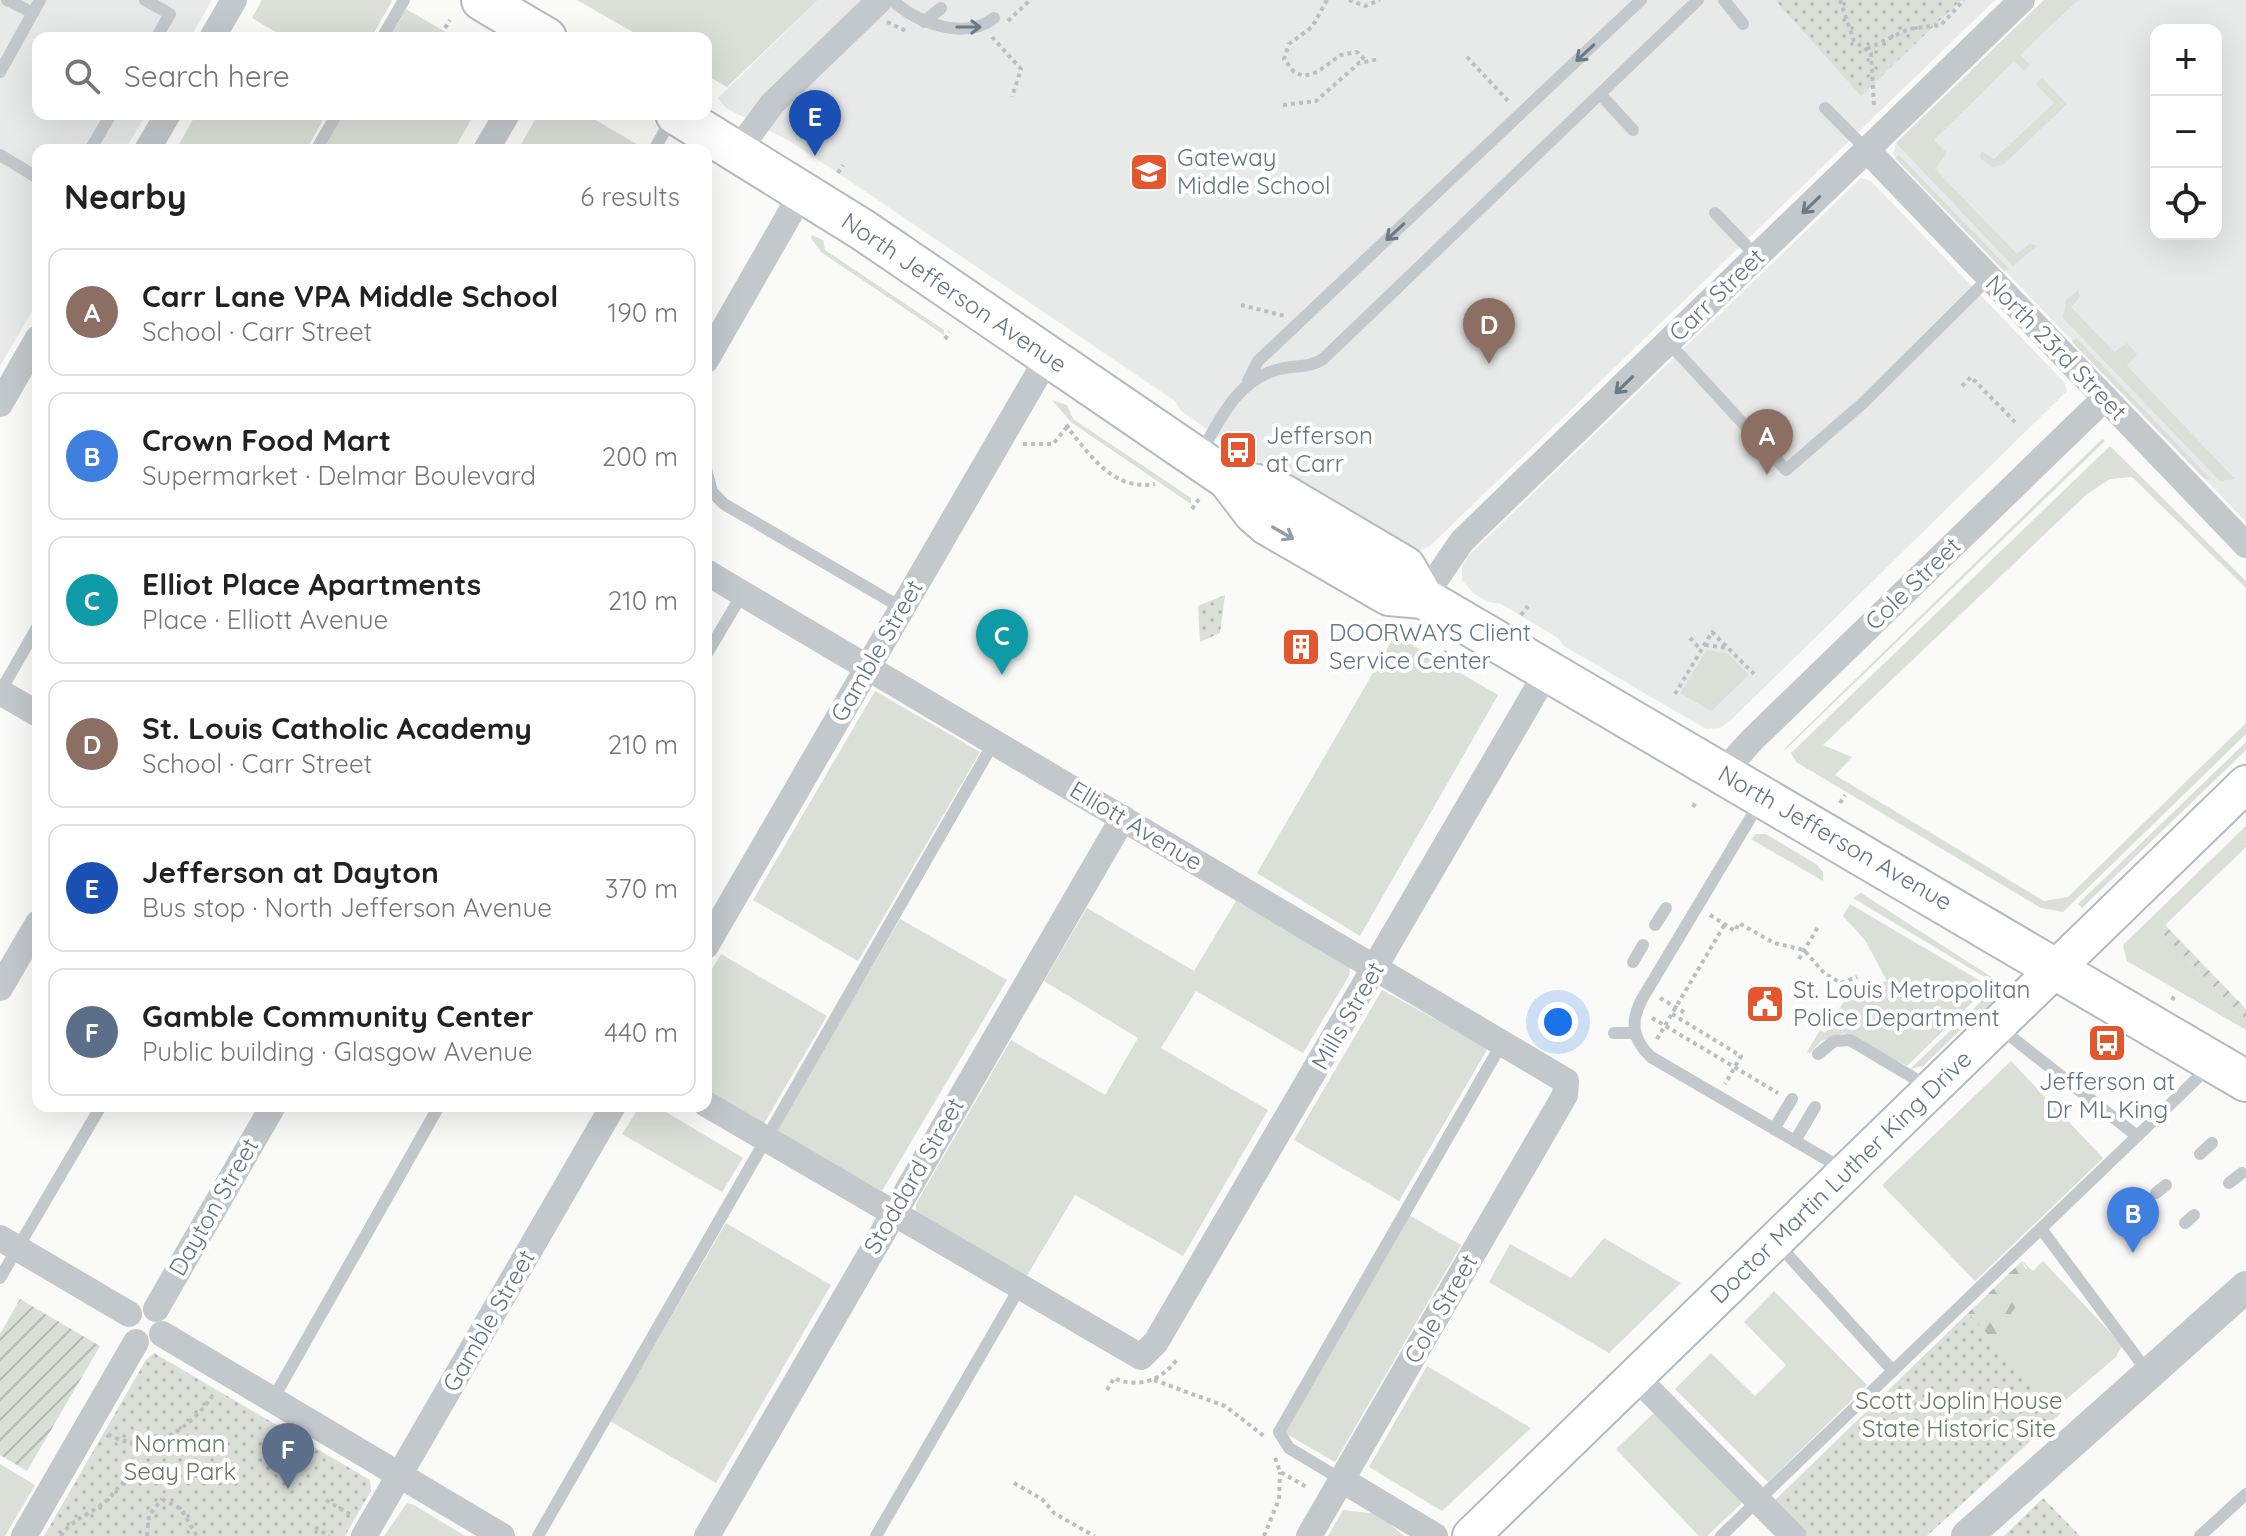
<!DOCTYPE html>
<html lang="en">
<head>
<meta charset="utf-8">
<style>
  body { margin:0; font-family:Quicksand,sans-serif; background:#f6f6f6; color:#222 }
  .controls { position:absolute; right:24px; top:24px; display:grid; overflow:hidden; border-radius:16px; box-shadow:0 8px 32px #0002 }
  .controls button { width:72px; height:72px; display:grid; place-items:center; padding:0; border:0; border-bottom:2px solid #e0e0e0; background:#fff; color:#222; font:40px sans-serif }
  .you { position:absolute; left:1558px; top:1022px; width:28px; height:28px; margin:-20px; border:6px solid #fff; border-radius:50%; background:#1a73e8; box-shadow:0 0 0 12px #1a73e833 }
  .badge { display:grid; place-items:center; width:52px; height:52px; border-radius:50%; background:#d93025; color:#fff; font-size:26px; font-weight:700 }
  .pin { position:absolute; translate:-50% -66px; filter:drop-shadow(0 2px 4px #0008) }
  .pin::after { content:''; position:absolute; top:42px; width:28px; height:24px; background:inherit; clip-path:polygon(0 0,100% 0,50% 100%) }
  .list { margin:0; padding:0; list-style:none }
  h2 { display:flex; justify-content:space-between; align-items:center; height:104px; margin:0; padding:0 32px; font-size:34px }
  h2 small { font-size:26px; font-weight:400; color:#767676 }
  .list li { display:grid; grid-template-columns:52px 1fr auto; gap:24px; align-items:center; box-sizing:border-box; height:128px; margin:0 16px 16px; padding:0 16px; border:2px solid #e0e0e0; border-radius:16px }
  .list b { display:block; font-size:30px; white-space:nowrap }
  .list p { margin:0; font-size:26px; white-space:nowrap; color:#767676 }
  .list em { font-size:26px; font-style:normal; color:#767676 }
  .icon { flex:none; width:44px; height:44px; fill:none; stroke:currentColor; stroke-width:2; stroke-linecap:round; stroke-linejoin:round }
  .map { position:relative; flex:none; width:2246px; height:1536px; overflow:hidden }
  .search { position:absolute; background:#fff; box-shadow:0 8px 32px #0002; left:32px; top:32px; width:680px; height:88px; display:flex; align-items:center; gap:20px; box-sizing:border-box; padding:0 28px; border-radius:16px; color:#767676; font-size:30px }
  .panel { position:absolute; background:#fff; box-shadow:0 8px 32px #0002; left:32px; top:144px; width:680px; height:968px; border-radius:16px }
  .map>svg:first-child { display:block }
  .built { fill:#e8e9e9; fill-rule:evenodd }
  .grass { fill:#dadfd7 }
  .forest { fill:url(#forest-firs) }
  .park { fill:url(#park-dots) }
  .garden { fill:url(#garden-furrows) }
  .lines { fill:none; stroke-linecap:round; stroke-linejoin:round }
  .secondary-casing { stroke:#b3babf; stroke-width:40 }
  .primary-casing { stroke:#b5babe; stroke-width:44 }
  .path { stroke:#bbbfc2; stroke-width:4; stroke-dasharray:4 4; stroke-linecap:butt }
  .service { stroke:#c3c8cc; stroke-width:12 }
  .minor { stroke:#c3c8cc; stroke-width:26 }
  .tertiary { stroke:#c3c8cc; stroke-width:32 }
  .secondary { stroke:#fff; stroke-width:36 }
  .primary { stroke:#fff; stroke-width:40 }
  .oneway { stroke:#6a7a87 }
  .oneway2 { stroke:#939fa8 }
  .labels { text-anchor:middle; stroke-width:8; stroke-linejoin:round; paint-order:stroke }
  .poi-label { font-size:24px; fill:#657683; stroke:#fff; text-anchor:start }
  .street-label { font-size:24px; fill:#657683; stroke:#fff }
  .park-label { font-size:24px; fill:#687a64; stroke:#fff }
</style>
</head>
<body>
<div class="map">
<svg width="2246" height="1536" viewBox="0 0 2246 1536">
  <defs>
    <pattern id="forest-firs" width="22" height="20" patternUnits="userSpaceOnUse" patternTransform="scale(2)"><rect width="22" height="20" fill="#dadfd7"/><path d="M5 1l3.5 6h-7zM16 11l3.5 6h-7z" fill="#b4b9b4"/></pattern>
    <pattern id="park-dots" width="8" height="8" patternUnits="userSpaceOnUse" patternTransform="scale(2)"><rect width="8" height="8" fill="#dadfd7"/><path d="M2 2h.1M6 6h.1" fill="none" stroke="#b4b9b4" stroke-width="1.8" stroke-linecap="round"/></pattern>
    <pattern id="garden-furrows" width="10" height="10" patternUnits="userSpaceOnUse" patternTransform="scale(2)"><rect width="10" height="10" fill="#dadfd7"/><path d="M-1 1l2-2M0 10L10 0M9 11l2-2" fill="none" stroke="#b4b9b4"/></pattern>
  </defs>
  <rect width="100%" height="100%" fill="#fafaf8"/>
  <g class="built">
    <path d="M0,0H212L190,38H38V114H146L125,150H38V301L0,366Z"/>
    <path d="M818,0H1995L1430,546L1413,553L1256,463L1181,411L1175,401L838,173L791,142L726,108L718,98Z"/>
    <path d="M2044,0H2246V522L1893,154L1896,143ZM2156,30H2216V234H2156Z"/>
    <path d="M1861,178L1871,181L2064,382L2067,391L1731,720L1720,728L1706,729L1564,646L1558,638L1501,604L1488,602L1473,593L1462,580V567L1468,556Z"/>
  </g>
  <g class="grass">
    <path d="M262,0H391L392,1L371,38H286L252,18Z"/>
    <path d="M577,0H818L727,87L706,75V38H643Z"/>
    <path d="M2044,0H2078L2020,55L2030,65L2024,71L2014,61L1934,140L1947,153L1935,169L2017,254L2030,243L2037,246L2013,266L1896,143Z"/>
    <path d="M406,9L456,38H389Z"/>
    <path d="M2042,78L2067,104L2003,165L1992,167L1980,158L1981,151L1994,159L2054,103L2036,84Z"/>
    <path d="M196,114H322L325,116L306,150H176Z"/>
    <path d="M344,114H474L454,150H323Z"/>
    <path d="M538,114H585L647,150H518Z"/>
    <path d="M1899,155L2009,269L2004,271L1895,158Z"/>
    <path d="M812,235L823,240L825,250L944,330V335L821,252L811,238Z"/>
    <path d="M2078,290L2080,297L2071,307L2114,352L2127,343L2137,354L2127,366L2235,479L2220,481L2063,318L2066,300Z"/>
    <path d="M2076,338L2210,479H2205L2072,342Z"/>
    <path d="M1052,400L1067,405L1073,419L1191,498V504L1071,422Z"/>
    <path d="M2102,439L2105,441L1783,752L1787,746Z"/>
    <path d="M2110,446L2246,581V588L2132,477L2110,479L2087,494L1823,745L1852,757L1835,775L2044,901L2068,897L2246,723V734L2063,912L2041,908L1796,762L1791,753Z"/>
    <path d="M1395,635L1498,695L1360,936L1257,873Z"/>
    <path d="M1707,650L1728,654L1749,675L1711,711L1680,693Z"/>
    <path d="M875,691L980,752L858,961L753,900Z"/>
    <path d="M2246,742V750L2082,908L2078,904Z"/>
    <path d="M2246,826V847L2165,925L2162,933L2246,1020V1030L2127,961L2123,945Z"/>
    <path d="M1756,834H1766L1816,864L1823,872V881L1751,839Z"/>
    <path d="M1861,893L1996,980L1993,982L1853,898Z"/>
    <path d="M1236,901L1342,962L1350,968L1349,976L1303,1053L1196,991L1161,1048L1268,1110L1183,1256L1075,1195L1025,1279L916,1213V1204L1011,1040L1105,1095L1138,1038L1044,981L1087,908L1194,971Z"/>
    <path d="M1850,904L1989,986L1907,1066L1844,1033L1821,1041L1810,1053L1807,1052L1820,1030L1825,1033L1849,993L1887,981L1865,940L1843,916Z"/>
    <path d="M900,919L1007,980L882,1191L775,1132Z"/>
    <path d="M721,954L827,1016L763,1125L706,1092V979Z"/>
    <path d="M1994,989L2000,992L1996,1004L1982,1019L1977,1014L1923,1066L1910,1069Z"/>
    <path d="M1382,990L1488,1048L1399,1201L1294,1140Z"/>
    <path d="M2011,1061L2103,1158L1975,1281L1882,1185Z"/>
    <path d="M640,1106H656L743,1158L722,1192L622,1134Z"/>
    <path d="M1409,1215L1461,1245L1335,1462L1283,1432Z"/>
    <path d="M726,1223L831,1285L716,1483L610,1421Z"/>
    <path d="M1604,1238L1681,1283L1609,1353L1489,1282L1510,1244L1571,1278Z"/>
    <path d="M2022,1261L2033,1271L2043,1261L2122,1345L2116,1357L2056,1408L1900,1379L2027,1268Z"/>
    <path d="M1774,1291L1867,1385L1768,1482L1675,1389L1711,1353L1755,1396L1786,1365L1744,1322Z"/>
    <path d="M1427,1366L1531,1428L1442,1511L1369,1467Z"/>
    <path d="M1655,1412L1742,1503L1707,1536H1699L1616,1449Z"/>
    <path d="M0,1464L35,1485L5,1536H0Z"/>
    <path d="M407,1503L414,1505L465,1536H384Z"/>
    <path d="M1343,1510L1378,1514L1404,1536H1328Z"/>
  </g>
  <path class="forest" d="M2022,1261L2030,1279L2024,1295L1983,1354L1900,1379Z"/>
  <g class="park">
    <path d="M1775,0H1961L1861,96Z"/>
    <path d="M1225,595L1220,633L1200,642L1198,606Z"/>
    <path d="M1968,1313L2061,1413L1927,1536H1806L1773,1502Z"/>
    <path d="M154,1353L370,1480L371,1491L345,1536H44L146,1360Z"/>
    <path d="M2043,1498L2080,1536H2004Z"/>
  </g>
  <g class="garden">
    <path d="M2165,925L2246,1009V1020L2162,933Z"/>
    <path d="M20,1299L100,1346L27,1471L0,1455V1334Z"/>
  </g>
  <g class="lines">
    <defs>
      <path id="secondary" d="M1471,1536L2246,784"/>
      <g id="primary">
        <path d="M482,0L546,38"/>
        <path d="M676,114L863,230L1228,479L1254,513L1268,525L1389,595L1423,598L2246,1081"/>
        <path d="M1228,479L1267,487L1285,496L1405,567L1423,598"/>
      </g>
    </defs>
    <use href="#secondary" class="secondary-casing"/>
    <use href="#primary" class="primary-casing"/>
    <g class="path">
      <path d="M1327,0L1312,27L1289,44L1284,59L1294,72L1304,76L1317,72L1341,55L1357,52L1366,61"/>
      <path d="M1349,0L1365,6L1380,0"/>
      <path d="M1840,0L1854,41L1871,53L1874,105"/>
      <path d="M1008,21L1030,0"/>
      <path d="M887,22L908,32"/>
      <path d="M445,28L450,20"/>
      <path d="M992,37L1021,69L1012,97"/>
      <path d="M1867,49L1909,29L1941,25L1964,0"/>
      <path d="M1467,57L1510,103"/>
      <path d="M1283,105L1316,101L1359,63L1379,59"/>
      <path d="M838,173L843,165"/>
      <path d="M1241,305L1285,316"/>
      <path d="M945,339L950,332"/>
      <path d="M1962,386L1971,377L2015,422"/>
      <path d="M1069,425L1067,427C1091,456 1113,491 1155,484"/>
      <path d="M1023,444H1053L1067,427"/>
      <path d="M1192,509L1199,499"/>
      <path d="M1521,615L1528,606"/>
      <path d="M1690,638L1701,650"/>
      <path d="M1705,645L1727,648"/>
      <path d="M1441,659L1446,651"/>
      <path d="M1675,694L1712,632L1754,674"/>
      <path d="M1840,803L1845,795"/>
      <path d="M1693,807L1697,800"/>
      <path d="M1710,915L1735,931L1739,923L1774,943L1804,950L1825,974L1841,983L1857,977"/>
      <path d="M1799,959L1818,927"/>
      <path d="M1660,998L1687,1014"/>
      <path d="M2172,1000L2176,993"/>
      <path d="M1672,1014L1741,1056L1725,1084"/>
      <path d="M1652,1018L1778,1093"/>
      <path d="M1657,1039L1725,924"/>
      <path d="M1154,1380L1225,1406L1264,1436"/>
      <path d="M1107,1390L1114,1378C1138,1389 1163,1380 1178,1358"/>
      <path d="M108,1434C150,1459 192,1428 215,1392"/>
      <path d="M149,1443L151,1451"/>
      <path d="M1275,1458L1280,1472L1307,1487"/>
      <path d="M1014,1483L1042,1499L1054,1513L1094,1536"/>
      <path d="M162,1499L181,1509L197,1536"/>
      <path d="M326,1500L351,1515"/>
      <path d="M315,1527L329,1536"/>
      <path d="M61,1536C71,1520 86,1516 101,1505C114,1496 118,1482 134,1477"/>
      <path d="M147,1536L149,1515L162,1499"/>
      <path d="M1264,1536L1279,1499L1280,1472"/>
    </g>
    <g class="service">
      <path d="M7,0L33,13"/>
      <path d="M145,0L170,14L156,38"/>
      <path d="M892,0C917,23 965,41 994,18"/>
      <path d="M1724,0L1743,24"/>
      <path d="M924,22L941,8"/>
      <path d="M382,38L404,0"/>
      <path d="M0,72L40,0"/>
      <path d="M1600,94L1633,130"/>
      <path d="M1825,108L1867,150"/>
      <path d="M90,150L111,114"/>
      <path d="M316,150L337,114"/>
      <path d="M654,150L672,118"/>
      <path d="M0,155L38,178"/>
      <path d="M1715,213L1757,257"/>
      <path d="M1668,342L1786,470L1863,403L1989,278"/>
      <path d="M1248,381L1258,361L1641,0"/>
      <path d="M1201,453C1221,417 1238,379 1280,369C1295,365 1310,368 1323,359L1698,0"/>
      <path d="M706,469L712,492L724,504L902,608"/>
      <path d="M706,655L743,593"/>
      <path d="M0,692L38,626"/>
      <path d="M1760,802L1642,999C1630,1022 1632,1039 1651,1057L1843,1169"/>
      <path d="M1655,925L1666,908"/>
      <path d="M1633,962L1643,945"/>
      <path d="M2000,1028L2137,1136"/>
      <path d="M1614,1033H1634"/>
      <path d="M1818,1054L1834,1041L1850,1040L1929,1087"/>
      <path d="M1774,1129L1792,1099"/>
      <path d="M1795,1141L1815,1107"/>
      <path d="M2200,1154L2212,1143"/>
      <path d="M2229,1183L2242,1173"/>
      <path d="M2156,1193L2166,1185"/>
      <path d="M2185,1223L2194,1215"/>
      <path d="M2042,1230L2147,1371"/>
      <path d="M1777,1243L1893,1371"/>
      <path d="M0,1278L101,1106"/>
      <path d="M273,1399L439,1106"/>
      <path d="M1342,1480L1289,1448L1279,1432L1502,1043"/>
      <path d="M538,1536L994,742"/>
      <path d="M876,1536L1020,1287"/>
      <path d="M1721,1536L2209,1067"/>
      <path d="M2200,1536L2246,1494"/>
    </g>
    <g class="minor">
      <path d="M212,38L234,0"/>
      <path d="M147,150L168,114"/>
      <path d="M486,150L507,114"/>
      <path d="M738,150L772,104L880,0"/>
      <path d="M1867,150L2246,545"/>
      <path d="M706,360L803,191"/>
      <path d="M0,404L38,338"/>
      <path d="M706,572L1566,1081L1565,1095L1309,1536"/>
      <path d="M1423,598L1462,541L2022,0"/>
      <path d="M0,692L38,714"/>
      <path d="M1723,772L1752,740L2105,398"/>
      <path d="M706,946L1048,357"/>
      <path d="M0,988L38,923"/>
      <path d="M706,1104L1141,1357L1156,1342L1548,670"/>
      <path d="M0,1238L129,1314"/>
      <path d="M156,1309L273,1106"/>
      <path d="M162,1334L502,1536"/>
      <path d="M1635,1376L1793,1536"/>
      <path d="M1342,1480L1435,1536"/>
      <path d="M24,1536L136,1342"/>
      <path d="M364,1536L613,1106"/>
      <path d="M707,1536L1123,818"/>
    </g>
    <path class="tertiary" d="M1967,1536L2246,1287"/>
    <use href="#secondary" class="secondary"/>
    <use href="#primary" class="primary"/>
  </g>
  <defs><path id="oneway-shaft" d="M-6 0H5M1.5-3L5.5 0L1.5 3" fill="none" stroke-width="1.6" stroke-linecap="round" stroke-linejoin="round" transform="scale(2)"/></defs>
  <g class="oneway">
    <use href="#oneway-shaft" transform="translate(969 27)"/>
    <use href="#oneway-shaft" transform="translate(1585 53) rotate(137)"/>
    <use href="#oneway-shaft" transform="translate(1811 205) rotate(136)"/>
    <use href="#oneway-shaft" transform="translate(1395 232) rotate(137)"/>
    <use href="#oneway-shaft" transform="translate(1624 385) rotate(136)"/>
  </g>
  <use class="oneway2" href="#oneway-shaft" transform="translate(1283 533) rotate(30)"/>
  <defs>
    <symbol id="school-square" viewBox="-11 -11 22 22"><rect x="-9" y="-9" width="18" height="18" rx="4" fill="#e4572e" stroke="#fff"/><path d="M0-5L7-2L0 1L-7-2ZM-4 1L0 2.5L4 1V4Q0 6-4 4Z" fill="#fff"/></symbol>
    <symbol id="bus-square" viewBox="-11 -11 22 22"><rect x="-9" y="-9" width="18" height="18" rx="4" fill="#e4572e" stroke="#fff"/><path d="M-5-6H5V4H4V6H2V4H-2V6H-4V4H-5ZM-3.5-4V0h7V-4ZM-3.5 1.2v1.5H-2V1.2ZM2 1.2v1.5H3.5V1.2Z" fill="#fff"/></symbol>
    <symbol id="building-square" viewBox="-11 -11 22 22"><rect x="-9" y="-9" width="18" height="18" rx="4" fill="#e4572e" stroke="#fff"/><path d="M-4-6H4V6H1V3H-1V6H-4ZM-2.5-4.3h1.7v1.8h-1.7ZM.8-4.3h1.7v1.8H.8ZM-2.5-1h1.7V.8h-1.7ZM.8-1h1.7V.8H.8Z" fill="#fff"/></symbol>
    <symbol id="civic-square" viewBox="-11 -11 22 22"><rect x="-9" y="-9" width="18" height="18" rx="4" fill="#e4572e" stroke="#fff"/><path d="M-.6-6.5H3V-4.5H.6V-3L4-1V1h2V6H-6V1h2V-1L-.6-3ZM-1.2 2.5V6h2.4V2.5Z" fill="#fff"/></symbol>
  </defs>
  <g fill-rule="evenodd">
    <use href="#school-square" x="1127" y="150" width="44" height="44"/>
    <use href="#bus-square" x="1216" y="428" width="44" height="44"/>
    <use href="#building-square" x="1279" y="625" width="44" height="44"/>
    <use href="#civic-square" x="1743" y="982" width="44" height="44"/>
    <use href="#bus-square" x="2085" y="1021" width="44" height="44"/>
  </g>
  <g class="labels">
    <g class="poi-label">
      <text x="1177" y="166">Gateway<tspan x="1177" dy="28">Middle School</tspan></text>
      <text x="1266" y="444">Jefferson<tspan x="1266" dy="28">at Carr</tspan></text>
      <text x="1329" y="641">DOORWAYS Client<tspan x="1329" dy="28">Service Center</tspan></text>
      <text x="1793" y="998">St. Louis Metropolitan<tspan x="1793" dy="28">Police Department</tspan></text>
      <text x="2107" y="1090" text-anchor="middle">Jefferson at<tspan x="2107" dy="28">Dr ML King</tspan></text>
    </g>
    <g class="street-label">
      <text transform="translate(954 293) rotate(34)" y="8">North Jefferson Avenue</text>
      <text transform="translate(1717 295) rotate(-44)" y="8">Carr Street</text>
      <text transform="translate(2056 348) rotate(46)" y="8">North 23rd Street</text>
      <text transform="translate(1913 584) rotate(-44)" y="8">Cole Street</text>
      <text transform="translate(877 651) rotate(-60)" y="8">Gamble Street</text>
      <text transform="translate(1136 826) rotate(31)" y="8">Elliott Avenue</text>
      <text transform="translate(1835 838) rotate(30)" y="8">North Jefferson Avenue</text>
      <text transform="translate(1348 1016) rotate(-60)" y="8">Mills Street</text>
      <text transform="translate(914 1176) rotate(-60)" y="8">Stoddard Street</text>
      <text transform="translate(1841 1177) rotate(-44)" y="8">Doctor Martin Luther King Drive</text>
      <text transform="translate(214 1207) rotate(-60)" y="8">Dayton Street</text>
      <text transform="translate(1441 1309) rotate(-60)" y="8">Cole Street</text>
      <text transform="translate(489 1321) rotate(-60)" y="8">Gamble Street</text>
    </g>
    <g class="park-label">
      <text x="1959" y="1409">Scott Joplin House<tspan x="1959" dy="28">State Historic Site</tspan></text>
      <text x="180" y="1452">Norman<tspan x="180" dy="28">Seay Park</tspan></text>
    </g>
  </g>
</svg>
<div class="controls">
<button>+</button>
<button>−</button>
<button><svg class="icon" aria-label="locate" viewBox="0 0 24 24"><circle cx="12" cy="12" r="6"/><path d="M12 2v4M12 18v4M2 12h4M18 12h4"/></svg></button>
</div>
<div class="you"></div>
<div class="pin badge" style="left:1767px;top:475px;background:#8d6e63">A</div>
<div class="pin badge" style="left:2133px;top:1253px;background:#3f7fe0">B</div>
<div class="pin badge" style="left:1002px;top:675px;background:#0f9aa8">C</div>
<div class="pin badge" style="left:1489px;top:364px;background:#8d6e63">D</div>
<div class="pin badge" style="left:815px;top:156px;background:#1a4fb4">E</div>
<div class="pin badge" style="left:288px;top:1489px;background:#5c6f8a">F</div>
<div class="search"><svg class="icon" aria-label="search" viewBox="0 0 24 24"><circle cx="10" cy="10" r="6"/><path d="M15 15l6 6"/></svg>Search here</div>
<section class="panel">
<h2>Nearby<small>6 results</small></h2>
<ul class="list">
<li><span class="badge" style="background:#8d6e63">A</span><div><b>Carr Lane VPA Middle School</b><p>School · Carr Street</p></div><em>190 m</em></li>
<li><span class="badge" style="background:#3f7fe0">B</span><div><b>Crown Food Mart</b><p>Supermarket · Delmar Boulevard</p></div><em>200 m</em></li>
<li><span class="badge" style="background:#0f9aa8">C</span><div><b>Elliot Place Apartments</b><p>Place · Elliott Avenue</p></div><em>210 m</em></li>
<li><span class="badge" style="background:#8d6e63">D</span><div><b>St. Louis Catholic Academy</b><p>School · Carr Street</p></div><em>210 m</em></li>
<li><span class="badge" style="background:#1a4fb4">E</span><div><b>Jefferson at Dayton</b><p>Bus stop · North Jefferson Avenue</p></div><em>370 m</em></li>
<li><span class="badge" style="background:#5c6f8a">F</span><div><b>Gamble Community Center</b><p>Public building · Glasgow Avenue</p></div><em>440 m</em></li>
</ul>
</section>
</div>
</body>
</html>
